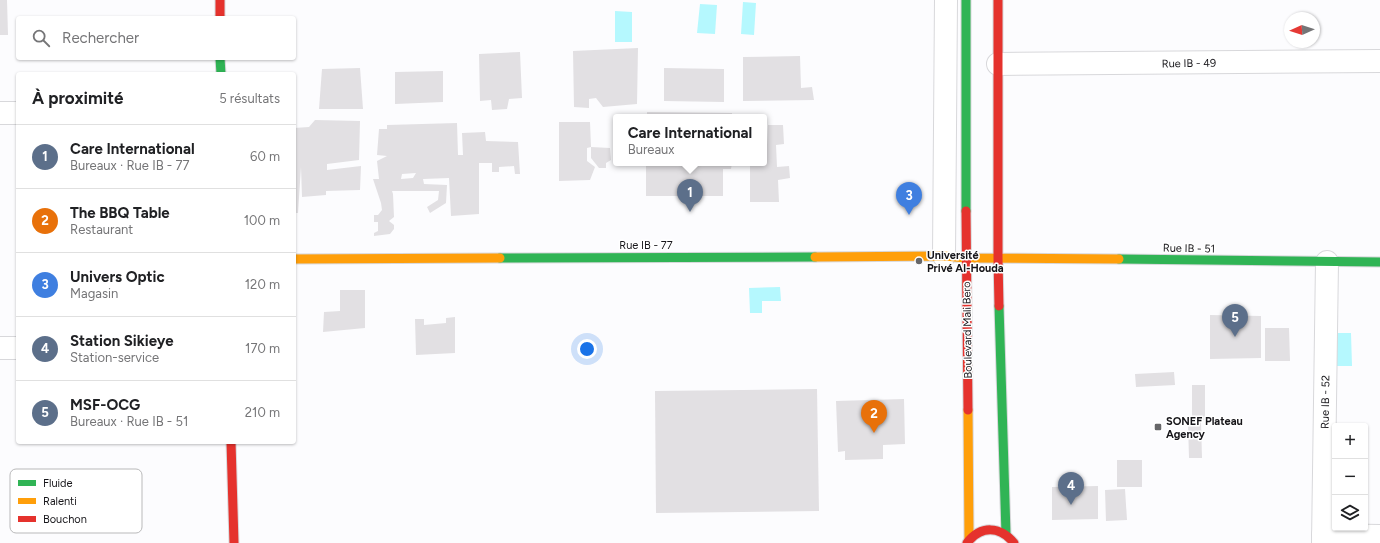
<!DOCTYPE html>
<html lang="fr">
<head>
<meta charset="utf-8">
<style>
  body { margin:0; font-family:Figtree,sans-serif; background:#f2f2f2; color:#202124 }
  .controls { position:absolute; right:12px; bottom:12px; display:grid; overflow:hidden; border-radius:4px; box-shadow:0 1px 3px #0004 }
  .controls button { width:36px; height:36px; display:grid; place-items:center; padding:0; border:0; border-bottom:1px solid #e0e0e0; background:#fff; color:#202124; font:20px sans-serif }
  .compass { position:absolute; left:1284px; top:12px; width:36px; height:36px; border-radius:50%; background:#fff; box-shadow:0 1px 3px #0004; rotate:267deg }
  .you { position:absolute; left:587px; top:349px; width:14px; height:14px; margin:-10px; border:3px solid #fff; border-radius:50%; background:#1a73e8; box-shadow:0 0 0 6px #1a73e833 }
  .badge { display:grid; place-items:center; width:26px; height:26px; border-radius:50%; background:#666669; color:#fff; font-size:13px; font-weight:700 }
  .pin { position:absolute; translate:-50% -33px; filter:drop-shadow(0 1px 2px #0008) }
  .pin::after { content:''; position:absolute; top:21px; width:14px; height:12px; background:inherit; clip-path:polygon(0 0,100% 0,50% 100%) }
  .popup { position:absolute; left:613px; top:114px; width:154px; height:52px; box-sizing:border-box; display:grid; place-content:center; border-radius:4px; background:#fff; filter:drop-shadow(0 1px 3px #0005); font-size:13px; white-space:nowrap; color:#757577 }
  .popup b { font-size:15px; color:#202124 }
  .popup::after { content:''; position:absolute; left:50%; top:100%; margin-left:-8px; border:8px solid transparent; border-top-color:#fff }
  .list { margin:0; padding:0; list-style:none }
  h2 { display:flex; justify-content:space-between; align-items:center; height:52px; margin:0; padding:0 16px; font-size:17px }
  h2 small { font-size:13px; font-weight:400; color:#757577 }
  .list li { display:grid; grid-template-columns:26px 1fr auto; gap:12px; align-items:center; box-sizing:border-box; height:64px; padding:0 16px; border-top:1px solid #e0e0e0 }
  .list b { display:block; font-size:15px; white-space:nowrap }
  .list p { margin:0; font-size:13px; white-space:nowrap; color:#757577 }
  .list em { font-size:13px; font-style:normal; color:#757577 }
  .icon { flex:none; width:22px; height:22px; fill:none; stroke:currentColor; stroke-width:2; stroke-linecap:round; stroke-linejoin:round }
  .map { position:relative; flex:none; width:1380px; height:543px; overflow:hidden }
  .search { position:absolute; background:#fff; box-shadow:0 1px 3px #0004; left:16px; top:16px; width:280px; height:44px; display:flex; align-items:center; gap:10px; box-sizing:border-box; padding:0 14px; border-radius:4px; color:#757577; font-size:15px }
  .panel { position:absolute; background:#fff; box-shadow:0 1px 3px #0004; left:16px; top:72px; width:280px; height:372px; border-radius:4px }
  .map>svg:first-child { display:block }
  .water { fill:#b5f8fe }
  .building { fill:#e2e0e3; fill-rule:evenodd }
  .lines { fill:none; stroke-linecap:round; stroke-linejoin:round }
  .street-casing { stroke:#d8d8db; stroke-width:24 }
  .fast-casing { stroke:#d8d8db; stroke-width:11 }
  .slow-casing { stroke:#d8d8db; stroke-width:11 }
  .jam-casing { stroke:#d8d8db; stroke-width:11 }
  .street { stroke:#fff; stroke-width:22 }
  .fast { stroke:#30b455; stroke-width:9 }
  .slow { stroke:#ff9f0a; stroke-width:9 }
  .jam { stroke:#e5322d; stroke-width:9 }
  .poi-dot { fill:#666669; stroke:#fff; stroke-width:1.5 }
  .labels { text-anchor:middle; stroke-width:3; stroke-linejoin:round; paint-order:stroke }
  .street-label { font-size:11px; fill:#161519; stroke:#fff }
  .poi-label { font-size:11px; font-weight:bold; fill:#161519; stroke:#fff; text-anchor:start }
  .key { fill:#fff; stroke:#b9b9ba; stroke-width:1 }
  .key-label { font-size:11px; fill:#161519 }
</style>
</head>
<body>
<div class="map">
<svg width="1380" height="543" viewBox="0 0 1380 543">
  <rect width="100%" height="100%" fill="#fcfcfe"/>
  <g class="water">
    <path d="M743,2L756,3L754,35L741,34Z"/>
    <path d="M700,4L717,5L715,34L697,33Z"/>
    <path d="M615,11L632,12V42H615Z"/>
    <path d="M780,287L781,301H762V313H750L749,288Z"/>
    <path d="M1337,333H1351L1352,366H1337Z"/>
  </g>
  <g class="building">
    <path d="M0,0H7L8,35H0Z"/>
    <path d="M638,48L637,104L603,107L596,98L589,99V108L574,107L573,51Z"/>
    <path d="M520,52L522,98L509,99L507,109L492,110L491,100L480,101L479,54Z"/>
    <path d="M800,56L801,88L812,87L814,100L743,101V57Z"/>
    <path d="M360,68L363,109H319L322,69Z"/>
    <path d="M664,68L724,69V102L664,101Z"/>
    <path d="M443,71V102L395,104V72Z"/>
    <path d="M647,112L732,113V117H647Z"/>
    <path d="M315,120L360,121L359,160L327,164V170L361,166L360,190L326,191V195L302,197L301,167L298,213H294V128L309,127Z"/>
    <path d="M559,122H590L591,147L587,148V161L595,167L590,180L559,181Z"/>
    <path d="M457,123L458,155H463L462,133L485,132L486,141L518,142L520,174H515L514,166L499,167V172H492V163H479V214L451,216L449,178L423,179L424,184L447,185L446,203L430,213L427,207L438,200L439,191H392L393,194L394,217L389,221L394,225V229L390,234L374,236V233L378,231V222H374V215H378L382,210L381,203L373,179H379L377,161L387,156L377,155L379,129H387V125ZM416,173L413,178L401,179L402,174Z"/>
    <path d="M768,125H783L784,144L776,145L777,167L789,166L790,178L778,180L779,202H750V163H764V145H767Z"/>
    <path d="M591,147L610,148L611,160L606,163V168H599L591,158Z"/>
    <path d="M646,163H732L731,169H723V196H646Z"/>
    <path d="M340,290H365V328L323,332L324,312L340,311Z"/>
    <path d="M1210,315L1261,316V358L1210,359Z"/>
    <path d="M455,317V353L416,355L415,319H424V325L446,323V318Z"/>
    <path d="M1265,328H1289L1290,361H1265Z"/>
    <path d="M1174,372L1175,385L1136,387L1135,374Z"/>
    <rect x="1192" y="385" width="13" height="35"/>
    <path d="M817,389L819,511L656,513L655,391Z"/>
    <path d="M904,399L905,444L883,445V459L845,460V451L838,452L836,401Z"/>
    <path d="M1201,422L1202,458H1189L1188,423Z"/>
    <rect x="1117" y="460" width="25" height="27"/>
    <path d="M1098,486V519L1052,520V487Z"/>
    <path d="M1125,489L1127,520L1106,521L1105,490Z"/>
  </g>
  <g class="lines">
    <defs>
      <g id="street">
        <path d="M998,64L1380,61"/>
        <path d="M0,113H18"/>
        <path d="M944,256L946,0"/>
        <path d="M0,348H18"/>
        <path d="M1323,535L1380,536"/>
        <path d="M1323,543L1327,262"/>
      </g>
      <g id="fast">
        <path d="M966,0V211"/>
        <path d="M220,58L221,74"/>
        <path d="M500,258L815,257"/>
        <path d="M1119,259L1380,262"/>
        <path d="M999,306L1006,534"/>
      </g>
      <g id="slow">
        <path d="M815,257L944,256L966,258L1119,259"/>
        <path d="M294,259L500,258"/>
        <path d="M968,410L969,539"/>
      </g>
      <g id="jam">
        <path d="M220,0V18"/>
        <path d="M998,0V258L999,306"/>
        <path d="M966,211L968,410"/>
        <path d="M231,442L234,543"/>
        <path d="M967,543C981,525 1000,526 1014,543"/>
      </g>
    </defs>
    <use href="#street" class="street-casing"/>
    <use href="#fast" class="fast-casing"/>
    <use href="#slow" class="slow-casing"/>
    <use href="#jam" class="jam-casing"/>
    <use href="#street" class="street"/>
    <use href="#fast" class="fast"/>
    <use href="#slow" class="slow"/>
    <use href="#jam" class="jam"/>
  </g>
  <g class="poi-dot">
    <circle cx="919" cy="261" r="4"/>
    <rect x="1154" y="423" width="8" height="8" rx="2"/>
  </g>
  <g class="labels">
    <g class="street-label">
      <text transform="translate(1189 63) rotate(-1)" y="4">Rue IB - 49</text>
      <text x="646" y="249">Rue IB - 77</text>
      <text transform="translate(1189 248) rotate(1)" y="4">Rue IB - 51</text>
      <text transform="translate(967 330) rotate(-91)" y="4">Boulevard Mali Bero</text>
      <text transform="translate(1325 402) rotate(-89)" y="4">Rue IB - 52</text>
    </g>
    <g class="poi-label">
      <text x="927" y="259">Université<tspan x="927" dy="13">Privé Al-Houda</tspan></text>
      <text x="1166" y="425">SONEF Plateau<tspan x="1166" dy="13">Agency</tspan></text>
    </g>
  </g>
  <rect x="10" y="469" width="132" height="64" rx="6" class="key"/>
  <rect x="18" y="480" width="18" height="6" fill="#30b455"/>
  <rect x="18" y="498" width="18" height="6" fill="#ff9f0a"/>
  <rect x="18" y="516" width="18" height="6" fill="#e5322d"/>
  <g class="key-label">
    <text x="43" y="487">Fluide</text>
    <text x="43" y="505">Ralenti</text>
    <text x="43" y="523">Bouchon</text>
  </g>
</svg>
<div class="controls">
<button>+</button>
<button>−</button>
<button><svg class="icon" aria-label="layers" viewBox="0 0 24 24"><path d="M12 4l9 5-9 5-9-5zM3 14l9 5 9-5"/></svg></button>
</div>
<svg class="compass" viewBox="-18 -18 36 36"><path d="M0-13l5 13h-10z" fill="#e53935"/><path d="M0 13l5-13h-10z" fill="#757577"/></svg>
<div class="you"></div>
<div class="pin badge" style="left:690px;top:212px;background:#5c6f8a">1</div>
<div class="popup"><b>Care International</b>Bureaux</div>
<div class="pin badge" style="left:874px;top:433px;background:#e8710a">2</div>
<div class="pin badge" style="left:909px;top:215px;background:#3f7fe0">3</div>
<div class="pin badge" style="left:1071px;top:505px;background:#5c6f8a">4</div>
<div class="pin badge" style="left:1235px;top:337px;background:#5c6f8a">5</div>
<div class="search"><svg class="icon" aria-label="search" viewBox="0 0 24 24"><circle cx="10" cy="10" r="6"/><path d="M15 15l6 6"/></svg>Rechercher</div>
<section class="panel">
<h2>À proximité<small>5 résultats</small></h2>
<ul class="list">
<li><span class="badge" style="background:#5c6f8a">1</span><div><b>Care International</b><p>Bureaux · Rue IB - 77</p></div><em>60 m</em></li>
<li><span class="badge" style="background:#e8710a">2</span><div><b>The BBQ Table</b><p>Restaurant</p></div><em>100 m</em></li>
<li><span class="badge" style="background:#3f7fe0">3</span><div><b>Univers Optic</b><p>Magasin</p></div><em>120 m</em></li>
<li><span class="badge" style="background:#5c6f8a">4</span><div><b>Station Sikieye</b><p>Station-service</p></div><em>170 m</em></li>
<li><span class="badge" style="background:#5c6f8a">5</span><div><b>MSF-OCG</b><p>Bureaux · Rue IB - 51</p></div><em>210 m</em></li>
</ul>
</section>
</div>
</body>
</html>
